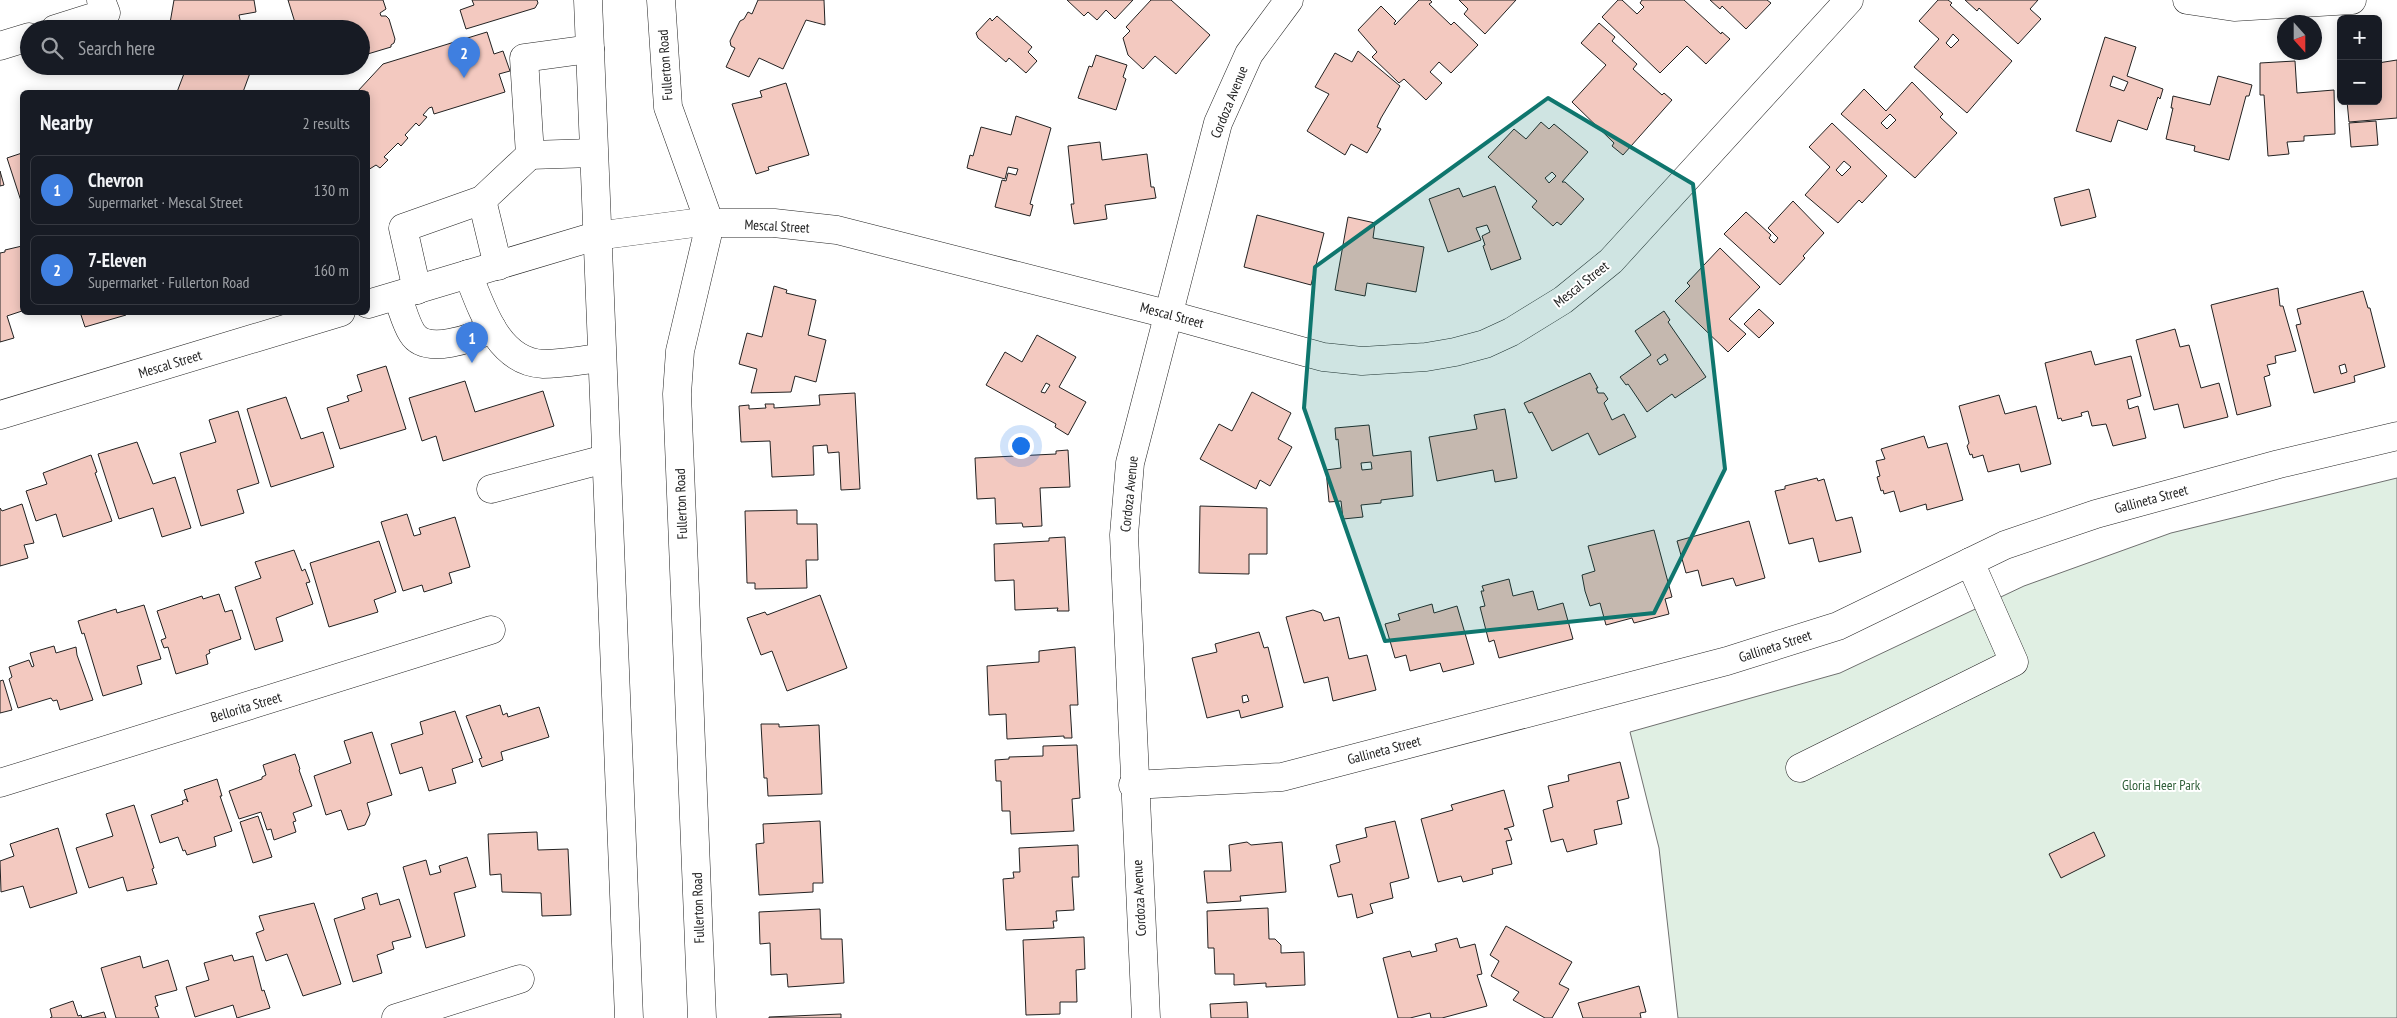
<!DOCTYPE html>
<html lang="en">
<head>
<meta charset="utf-8">
<style>
  body { margin:0; font-family:"PT Sans Narrow",sans-serif; background:#242831; color:#f1f3f6 }
  .controls { position:absolute; right:15px; top:15px; display:grid; overflow:hidden; border-radius:8px; box-shadow:0 2px 12px #0003 }
  .controls button { width:45px; height:45px; display:grid; place-items:center; padding:0; border:0; border-bottom:1px solid #363941; background:#171b24; color:#f1f3f6; font:25px sans-serif }
  .compass { position:absolute; left:2277px; top:15px; width:45px; height:45px; border-radius:50%; background:#171b24; box-shadow:0 2px 12px #0003; rotate:159deg }
  .you { position:absolute; left:1020px; top:445px; width:18px; height:18px; margin:-12px; border:4px solid #fff; border-radius:50%; background:#1a73e8; box-shadow:0 0 0 8px #1a73e833 }
  .badge { display:grid; place-items:center; width:32px; height:32px; border-radius:50%; background:#c62828; color:#fff; font-size:16px; font-weight:700 }
  .pin { position:absolute; translate:-50% -41px; filter:drop-shadow(0 1px 2px #0008) }
  .pin::after { content:''; position:absolute; top:26px; width:18px; height:15px; background:inherit; clip-path:polygon(0 0,100% 0,50% 100%) }
  .list { margin:0; padding:0; list-style:none }
  h2 { display:flex; justify-content:space-between; align-items:center; height:65px; margin:0; padding:0 20px; font-size:21px }
  h2 small { font-size:16px; font-weight:400; color:#9ea1a6 }
  .list li { display:grid; grid-template-columns:32px 1fr auto; gap:15px; align-items:center; box-sizing:border-box; height:70px; margin:0 10px 10px; padding:0 10px; border:1px solid #363941; border-radius:8px }
  .list b { display:block; font-size:19px; white-space:nowrap }
  .list p { margin:0; font-size:16px; white-space:nowrap; color:#9ea1a6 }
  .list em { font-size:16px; font-style:normal; color:#9ea1a6 }
  .icon { flex:none; width:28px; height:28px; fill:none; stroke:currentColor; stroke-width:2; stroke-linecap:round; stroke-linejoin:round }
  .map { position:relative; flex:none; width:2397px; height:1018px; overflow:hidden }
  .search { position:absolute; background:#171b24; box-shadow:0 2px 12px #0003; left:20px; top:20px; width:350px; height:55px; display:flex; align-items:center; gap:12px; box-sizing:border-box; padding:0 18px; border-radius:28px; color:#9ea1a6; font-size:19px }
  .panel { position:absolute; background:#171b24; box-shadow:0 2px 12px #0003; left:20px; top:90px; width:350px; height:225px; border-radius:8px }
  .map>svg:first-child { display:block }
  .green { fill:#e0efe3; stroke:#6f6f6f }
  .building { fill:#f3c9c0; stroke:#222; fill-rule:evenodd }
  .lines { fill:none; stroke-linecap:round; stroke-linejoin:round }
  .minor-casing { stroke:#222; stroke-width:29 }
  .major-casing { stroke:#222; stroke-width:29 }
  .minor { stroke:#fff; stroke-width:28 }
  .major { stroke:#fff; stroke-width:28 }
  .marked { fill:#0f766e; fill-opacity:0.2; stroke:#0f766e; stroke-width:4; stroke-linejoin:round }
  .labels { text-anchor:middle; stroke-width:4; stroke-linejoin:round; paint-order:stroke }
  .street-label { font-size:14px; fill:#222; stroke:#fff }
  .park-label { font-size:14px; fill:#2f5e38; stroke:#fff }
</style>
</head>
<body>
<div class="map">
<svg width="2397" height="1018" viewBox="0 0 2397 1018">
  <rect width="100%" height="100%" fill="#fff"/>
  <path class="green" d="M2397,478V1018H1678L1659,848L1630,732L1840,673L2024,586L2171,533Z"/>
  <g class="building">
    <path d="M174,0H254L256,12L239,15L242,29H202L170,23Z"/>
    <path d="M288,0H383L386,9L380,13L381,16H386L389,19L395,39L394,43L391,45V47L361,56V29H297Z"/>
    <path d="M472,0H537L538,3L535,8L466,29L460,10L474,5Z"/>
    <path d="M758,0H824L825,25L806,20L783,69L759,58L749,77L726,67L735,48L731,46L730,41L740,21L744,19L748,12L752,14Z"/>
    <path d="M1067,0H1133L1115,19L1106,10L1097,20L1088,12L1084,16Z"/>
    <path d="M1151,0H1171L1210,35L1176,74L1155,56L1143,69L1128,55L1123,38L1130,31L1126,27Z"/>
    <path d="M1419,0H1430L1432,2L1429,4L1451,25L1454,22L1478,45L1451,73L1439,62L1430,72L1442,83L1426,100L1404,79L1399,83L1372,57L1377,52L1358,30L1381,6L1396,21L1394,23L1395,25Z"/>
    <path d="M1459,0H1516L1485,34L1464,14L1468,9Z"/>
    <path d="M1618,0H1622L1637,14L1644,7L1640,3L1642,0H1684L1721,34L1722,32L1730,39L1706,64L1687,46L1660,73L1602,17Z"/>
    <path d="M1710,0H1767L1771,3L1746,29L1722,6L1720,9Z"/>
    <path d="M1938,0H1948L1952,3L1950,5L2012,61L1967,113L1914,67L1939,39L1919,21ZM1953,34L1959,40L1951,48L1946,43Z"/>
    <path d="M1965,0H2038L2030,9L2041,19L2018,44L1979,8L1977,11Z"/>
    <path d="M997,16L1032,47L1028,52L1037,61L1026,73L1009,58L1006,62L978,38L976,33L990,18L992,21Z"/>
    <path d="M1599,23L1615,37L1612,41L1637,64L1633,69L1662,95L1664,93L1672,100L1623,155L1612,146L1614,143L1572,102L1606,65L1581,43Z"/>
    <path d="M487,32L494,54L503,51L510,71L499,74L505,92L434,114L432,107L429,108L423,115L427,117L419,126L416,123L405,135L408,138L401,146L398,143L384,157L388,160L380,168L376,165L368,170V92H357L383,64Z"/>
    <path d="M2105,37L2136,47L2127,76L2163,89L2160,99L2158,97L2147,130L2118,120L2111,142L2076,131ZM2113,76L2128,82L2124,91L2110,86Z"/>
    <path d="M1358,51L1400,86L1381,118L1377,127L1381,129L1367,153L1351,144L1345,155L1307,131L1329,94L1315,87L1335,53L1352,62Z"/>
    <path d="M1096,55L1127,65L1123,77L1126,79L1116,110L1078,98L1089,66L1092,67Z"/>
    <path d="M2397,60V118L2349,122L2347,101H2378V63Z"/>
    <path d="M2295,61L2297,93L2334,90L2335,134L2304,136V141L2287,142L2289,154L2268,156L2264,95H2260V63Z"/>
    <path d="M170,66H234L250,73L243,92H177L185,71Z"/>
    <path d="M308,66H329L310,72Z"/>
    <path d="M2218,76L2252,85L2249,96H2246L2229,160L2194,151L2195,146L2166,139L2173,108H2171L2173,96L2210,105Z"/>
    <path d="M1912,82L1943,114L1940,117L1957,133L1915,178L1841,114L1864,89L1886,111ZM1890,114L1896,120L1887,129L1881,123Z"/>
    <path d="M786,83L809,155L768,167L769,170L756,174L732,104L762,97L760,91Z"/>
    <path d="M1016,116L1051,128L1030,204L1033,205L1030,216L995,207L1002,180L1006,181L1008,173L1016,175L1018,169L1008,167L1005,179L967,168L970,155L973,156L981,127L1011,135Z"/>
    <path d="M2376,121L2378,145L2351,147L2349,123Z"/>
    <path d="M1541,122L1549,129L1554,124L1588,152L1562,182H1565L1584,199L1561,225L1557,222L1553,226L1532,207L1537,201L1488,157L1514,129L1526,139ZM1552,172L1556,176L1549,183L1545,178Z"/>
    <path d="M1832,123L1887,176L1862,203L1859,200L1838,223L1805,195L1830,167L1809,147ZM1844,161L1851,167L1842,176L1836,170Z"/>
    <path d="M1100,142L1102,160L1147,154L1151,187H1154L1156,198L1105,205L1107,219L1074,224L1071,204H1074L1068,146Z"/>
    <path d="M22,153V201H21L7,158Z"/>
    <path d="M0,171L4,185L0,186Z"/>
    <path d="M1495,186L1521,259L1491,270L1483,246L1485,245L1482,236L1490,232L1487,225L1476,228L1481,240L1448,252L1429,199L1459,188L1463,197Z"/>
    <path d="M2089,189L2096,217L2061,226L2054,198Z"/>
    <path d="M1793,201L1824,233L1803,256L1805,258L1780,285L1724,234L1746,212L1771,235L1769,238L1774,243L1778,238L1768,228Z"/>
    <path d="M1257,215L1324,233L1311,285L1244,267Z"/>
    <path d="M1348,217L1375,223L1373,238L1424,247L1416,292L1367,283L1365,296L1335,290Z"/>
    <path d="M22,246V311L7,316L14,338L0,342V253L5,252V250Z"/>
    <path d="M1720,248L1760,287L1729,319L1746,334L1728,352L1675,301L1690,286L1687,283Z"/>
    <path d="M774,286L787,290L786,293L816,300L808,335L826,340L816,382L795,376L791,392L751,393L757,369L739,364L747,333L762,337Z"/>
    <path d="M2278,288L2280,306H2283L2296,351L2275,356L2276,363L2267,365L2270,375L2264,377L2271,406L2237,415L2211,305Z"/>
    <path d="M2363,291L2368,308H2370L2385,367L2354,376L2355,382L2314,393L2296,325L2301,324L2297,309ZM2345,364L2347,372L2341,374L2339,366Z"/>
    <path d="M1759,309L1774,323L1759,338L1744,324Z"/>
    <path d="M1664,311L1670,320L1668,322L1706,377L1675,398L1672,394L1647,412L1628,384L1626,385L1620,377L1651,355L1635,331ZM1665,354L1668,360L1660,365L1657,360Z"/>
    <path d="M80,312H125L126,315L85,327Z"/>
    <path d="M2175,329L2180,347L2189,345L2201,388L2219,383L2228,417L2184,428L2178,404L2154,410L2136,340Z"/>
    <path d="M1037,335L1076,357L1059,387L1086,402L1068,435L1055,427L1056,424L986,385L1005,352L1022,362ZM1046,383L1050,385L1045,393L1041,392Z"/>
    <path d="M2091,351L2095,365L2131,356L2141,396L2127,400L2129,409L2138,406L2146,438L2113,446L2106,424L2092,426L2088,411L2081,413L2082,416L2062,421L2061,418L2058,419L2045,363Z"/>
    <path d="M386,366L406,429L340,449L327,408L349,401L347,396L362,391L357,375Z"/>
    <path d="M1590,373L1598,388H1596L1598,393H1604L1608,399L1604,403L1612,420L1624,414L1636,437L1599,455L1588,433L1552,451L1532,412L1529,413L1524,403Z"/>
    <path d="M465,381L475,412L543,391L554,426L443,461L436,436L422,441L409,398Z"/>
    <path d="M1252,392L1291,413L1278,439L1292,447L1270,486L1260,480L1256,489L1200,459L1219,424L1232,431Z"/>
    <path d="M855,393L860,489L841,490L839,452L828,453L827,445L813,446L814,475L772,477L770,441L741,442L739,406L749,405V409L766,408L765,404H774V408L820,405L819,395Z"/>
    <path d="M1999,395L2005,414L2036,406L2051,464L2021,472L2019,464L1988,472L1983,455L1973,458L1972,454L1970,455L1967,446L1969,443L1959,406Z"/>
    <path d="M286,397L301,439L323,432L334,467L271,487L247,409Z"/>
    <path d="M1505,409L1517,478L1495,482L1493,470L1437,481L1429,437L1477,429L1474,415Z"/>
    <path d="M238,411L259,483L237,490L244,513L201,526L180,453L216,442L209,420Z"/>
    <path d="M1369,425L1373,456L1411,451L1413,496L1381,500V503L1361,505L1363,517L1343,519L1341,501L1329,502L1326,470L1341,468L1338,439L1336,440L1335,428ZM1371,462L1372,469L1362,470L1361,463Z"/>
    <path d="M1924,436L1928,448L1947,443L1963,500L1927,510L1926,504L1900,512L1894,491L1884,494L1883,490L1881,491L1877,477L1880,476L1876,461L1885,459L1881,449Z"/>
    <path d="M137,442L153,484L175,477L191,528L162,537L153,508L119,519L98,454Z"/>
    <path d="M1068,450L1070,487L1040,488L1042,526L1023,527L1022,523L996,524L995,498L977,499L975,458L1056,454V451Z"/>
    <path d="M91,455L97,472L95,473L112,521L63,537L56,514L36,521L26,491L47,484L43,473Z"/>
    <path d="M1817,478L1818,481L1824,479L1836,521L1852,517L1861,552L1819,562L1813,538L1789,544L1775,491L1785,489V486Z"/>
    <path d="M22,504L34,543L24,545L28,558L0,566V508L2,511Z"/>
    <path d="M1200,506L1267,508V554H1249V574L1199,573Z"/>
    <path d="M797,510V524H817L818,560H806L807,588L755,589V583H747L745,511Z"/>
    <path d="M407,514L414,536L421,534L419,528L455,517L470,567L449,573L452,583L424,592L422,585L403,591L381,522Z"/>
    <path d="M1749,521L1765,578L1736,586L1733,578L1702,586L1698,570L1686,573L1677,541Z"/>
    <path d="M1654,530L1672,597L1665,599L1669,614L1634,623L1632,618L1606,625L1600,603L1590,606L1585,591L1582,575L1595,571L1588,546Z"/>
    <path d="M1065,537L1069,611H1057L1058,608L1015,610L1014,580L995,581L994,544L1049,541V538Z"/>
    <path d="M379,541L396,592L374,600L378,612L329,627L310,563Z"/>
    <path d="M294,550L302,571L305,569L310,582L306,583L313,604L276,618L283,641L255,650L235,587L261,578L255,562Z"/>
    <path d="M1509,579L1513,596L1533,591L1538,610L1563,603L1573,639L1499,658L1494,640L1489,642L1480,607L1485,606L1481,591H1484L1482,586Z"/>
    <path d="M219,594L225,612L232,610L241,639L209,650L210,653L206,655L208,664L176,674L168,647L164,648L161,640L166,638L157,611L202,596L203,599Z"/>
    <path d="M820,595L847,668L787,691L772,651L761,655L747,618L765,612L767,615Z"/>
    <path d="M1432,604L1434,613L1457,606L1474,664L1443,672L1440,663L1410,671L1406,655L1395,658L1385,624L1400,620L1398,614Z"/>
    <path d="M144,605L161,659L137,666L142,684L103,696L84,633L82,634L78,621L116,609L117,613Z"/>
    <path d="M1313,610L1321,613L1324,621L1339,617L1349,659L1367,655L1376,690L1333,701L1328,677L1304,683L1286,617Z"/>
    <path d="M1259,632L1264,648L1268,647L1283,707L1241,718L1239,710L1207,718L1192,658L1217,652L1215,644ZM1247,695L1249,701L1243,703L1242,696Z"/>
    <path d="M54,646L56,653L76,647L77,655L93,700L60,710L57,700L53,701L51,698L18,708L9,679L12,677L9,667L29,660L32,667L34,666L30,653Z"/>
    <path d="M1075,647L1078,705H1070L1072,738H1064V736L1007,739L1006,714L989,715L987,666L1039,662V651Z"/>
    <path d="M3,680L12,710L0,713V681Z"/>
    <path d="M500,705L503,715L507,713L508,717L539,707L549,737L501,752L503,760L482,767L479,759L482,758L466,716Z"/>
    <path d="M455,711L473,762L452,769L456,783L429,791L422,767L400,774L391,744L423,734L420,722Z"/>
    <path d="M761,724H779V727L819,725L822,794L768,796L767,778H764Z"/>
    <path d="M372,732L392,795L367,803L370,814L365,825L348,830L341,810L326,815L314,776L351,763L344,741Z"/>
    <path d="M1077,745L1080,798L1072,799L1074,831L1011,834L1010,811H1002L1001,781H996L995,760L1009,759V757L1043,756V746Z"/>
    <path d="M295,754L300,769L299,770L312,806L293,813L296,821L293,822L296,832L274,840L271,829L267,830L261,812L239,819L229,791L262,779V777L266,775L263,765Z"/>
    <path d="M1620,762L1629,798L1617,801L1622,824L1594,830L1597,844L1567,852L1563,839L1551,842L1543,810L1553,807L1548,786L1569,781L1568,775Z"/>
    <path d="M217,779L222,796H220L232,831L214,837L216,846L187,855L185,850L183,851L178,837L160,843L151,815L183,804L182,801L186,799L188,802L184,790Z"/>
    <path d="M1504,790L1514,826L1504,829H1508L1512,840L1506,841L1512,864L1492,869L1493,874L1463,882L1461,876L1438,882L1421,819L1453,810L1451,805Z"/>
    <path d="M134,805L154,868L152,869L157,884L127,891L123,877L89,888L76,848L113,836L106,814Z"/>
    <path d="M258,816L272,857L253,863L240,822Z"/>
    <path d="M820,821L823,883H813V892L759,895L756,844L764,843L763,824Z"/>
    <path d="M1395,821L1409,878L1390,883L1393,898L1370,904L1373,913L1357,918L1352,894L1338,897L1330,865L1340,862L1336,845L1367,837L1365,828Z"/>
    <path d="M58,828L77,893L30,908L23,886L1,892L0,861L14,856L10,844Z"/>
    <path d="M537,832L538,850L568,849L571,915L542,916L541,893L502,892L501,874L490,875L488,834Z"/>
    <path d="M2094,832L2105,856L2061,878L2049,854Z"/>
    <path d="M1247,842L1251,845L1282,842L1286,892L1240,896L1241,901L1207,903L1204,871H1231L1229,845Z"/>
    <path d="M1078,845L1079,877H1072L1074,910L1056,911L1057,921H1053L1054,928L1006,930L1003,879L1014,878L1013,872H1020L1019,848Z"/>
    <path d="M467,857L476,887L454,893L465,936L426,948L403,867L426,860L430,875L441,872L439,866Z"/>
    <path d="M377,893L380,905L399,899L411,937L392,942L394,949L377,955L382,973L353,982L334,919L365,909L362,898Z"/>
    <path d="M314,903L341,984L303,996L287,954L266,961L256,933L264,930L259,916Z"/>
    <path d="M1268,908L1269,939H1275L1281,945V953L1304,952L1305,985L1266,987V983L1234,985V974H1215L1214,948H1208L1207,911Z"/>
    <path d="M820,909L821,939H842L844,983L788,987L787,974L771,975L770,943L760,944L759,912Z"/>
    <path d="M1506,926L1572,962L1559,984L1569,989L1552,1018H1545L1513,1000L1519,992L1491,976L1499,961L1490,955Z"/>
    <path d="M1084,937L1085,969L1076,970L1077,1002H1060V1014L1026,1015L1023,940Z"/>
    <path d="M1457,938L1460,948L1475,944L1482,974L1477,975L1487,1006L1442,1018H1431L1430,1013L1410,1018H1398L1383,958L1410,951L1412,957L1437,951L1435,944Z"/>
    <path d="M232,955L234,961L253,956L262,991L264,990L270,1008L237,1018L233,1005L195,1017L186,987L209,980L204,963Z"/>
    <path d="M140,956L143,968L168,960L177,990L155,996L158,1006L155,1007L159,1018H116L101,968Z"/>
    <path d="M1639,986L1646,1012L1640,1013L1641,1018H1583L1578,1003Z"/>
    <path d="M73,1001L78,1016L81,1015L82,1018H50L52,1017L50,1009Z"/>
    <path d="M1247,1002L1248,1018H1211L1210,1004Z"/>
    <path d="M104,1012L106,1018H82Z"/>
    <path d="M841,1014V1018H769V1017Z"/>
  </g>
  <g class="lines">
    <defs>
      <g id="minor">
        <path d="M661,0L668,107L710,224L680,351L677,394L702,1018"/>
        <path d="M2187,0L2234,7L2352,0"/>
        <path d="M55,29L106,13L101,0"/>
        <path d="M0,46L29,37"/>
        <path d="M530,155L593,153"/>
        <path d="M482,200L498,266"/>
        <path d="M468,274C482,309 498,362 543,364C562,364 582,360 601,358"/>
        <path d="M417,290L403,228L482,200L530,155L524,58L590,49"/>
        <path d="M397,296C402,307 405,322 412,333C426,356 474,338 492,328"/>
        <path d="M368,304L596,236L694,223H774L837,230L1167,314L1323,357L1362,361L1426,357L1455,352L1485,344L1511,332L1563,300L1611,261L1849,0"/>
        <path d="M0,415L341,312"/>
        <path d="M491,489L605,459"/>
        <path d="M1800,768L2014,662L1970,562"/>
        <path d="M0,783L491,630"/>
        <path d="M1133,785L1282,777L1727,661L1838,626L2005,545L2096,514L2279,464L2397,436"/>
        <path d="M396,1018L520,979"/>
        <path d="M1146,1018L1124,535L1130,463L1218,123L1249,54L1289,0"/>
      </g>
      <path id="major" d="M588,0L629,1018"/>
    </defs>
    <use href="#minor" class="minor-casing"/>
    <use href="#major" class="major-casing"/>
    <use href="#minor" class="minor"/>
    <use href="#major" class="major"/>
  </g>
  <path class="marked" d="M1548,98L1693,184L1725,469L1654,613L1385,641L1304,408L1315,267Z"/>
  <g class="labels">
    <g class="street-label">
      <text transform="translate(665 65) rotate(-94)" y="5">Fullerton Road</text>
      <text transform="translate(1229 102) rotate(-68)" y="5">Cordoza Avenue</text>
      <text transform="translate(777 226) rotate(3)" y="5">Mescal Street</text>
      <text transform="translate(1581 284) rotate(-38)" y="5">Mescal Street</text>
      <text transform="translate(1172 315) rotate(15)" y="5">Mescal Street</text>
      <text transform="translate(170 364) rotate(-17)" y="5">Mescal Street</text>
      <text transform="translate(1129 494) rotate(-84)" y="5">Cordoza Avenue</text>
      <text transform="translate(2151 499) rotate(-15)" y="5">Gallineta Street</text>
      <text transform="translate(681 504) rotate(-92)" y="5">Fullerton Road</text>
      <text transform="translate(1775 646) rotate(-18)" y="5">Gallineta Street</text>
      <text transform="translate(246 707) rotate(-17)" y="5">Bellorita Street</text>
      <text transform="translate(1384 750) rotate(-15)" y="5">Gallineta Street</text>
      <text transform="translate(1139 898) rotate(-93)" y="5">Cordoza Avenue</text>
      <text transform="translate(698 908) rotate(-92)" y="5">Fullerton Road</text>
    </g>
    <g class="park-label">
      <text x="2161" y="790">Gloria Heer Park</text>
    </g>
  </g>
</svg>
<div class="controls">
<button>+</button>
<button>−</button>
</div>
<svg class="compass" viewBox="-18 -18 36 36"><path d="M0-13l5 13h-10z" fill="#e53935"/><path d="M0 13l5-13h-10z" fill="#9ea1a6"/></svg>
<div class="you"></div>
<div class="pin badge" style="left:472px;top:363px;background:#3f7fe0">1</div>
<div class="pin badge" style="left:464px;top:78px;background:#3f7fe0">2</div>
<div class="search"><svg class="icon" aria-label="search" viewBox="0 0 24 24"><circle cx="10" cy="10" r="6"/><path d="M15 15l6 6"/></svg>Search here</div>
<section class="panel">
<h2>Nearby<small>2 results</small></h2>
<ul class="list">
<li><span class="badge" style="background:#3f7fe0">1</span><div><b>Chevron</b><p>Supermarket · Mescal Street</p></div><em>130 m</em></li>
<li><span class="badge" style="background:#3f7fe0">2</span><div><b>7-Eleven</b><p>Supermarket · Fullerton Road</p></div><em>160 m</em></li>
</ul>
</section>
</div>
</body>
</html>
